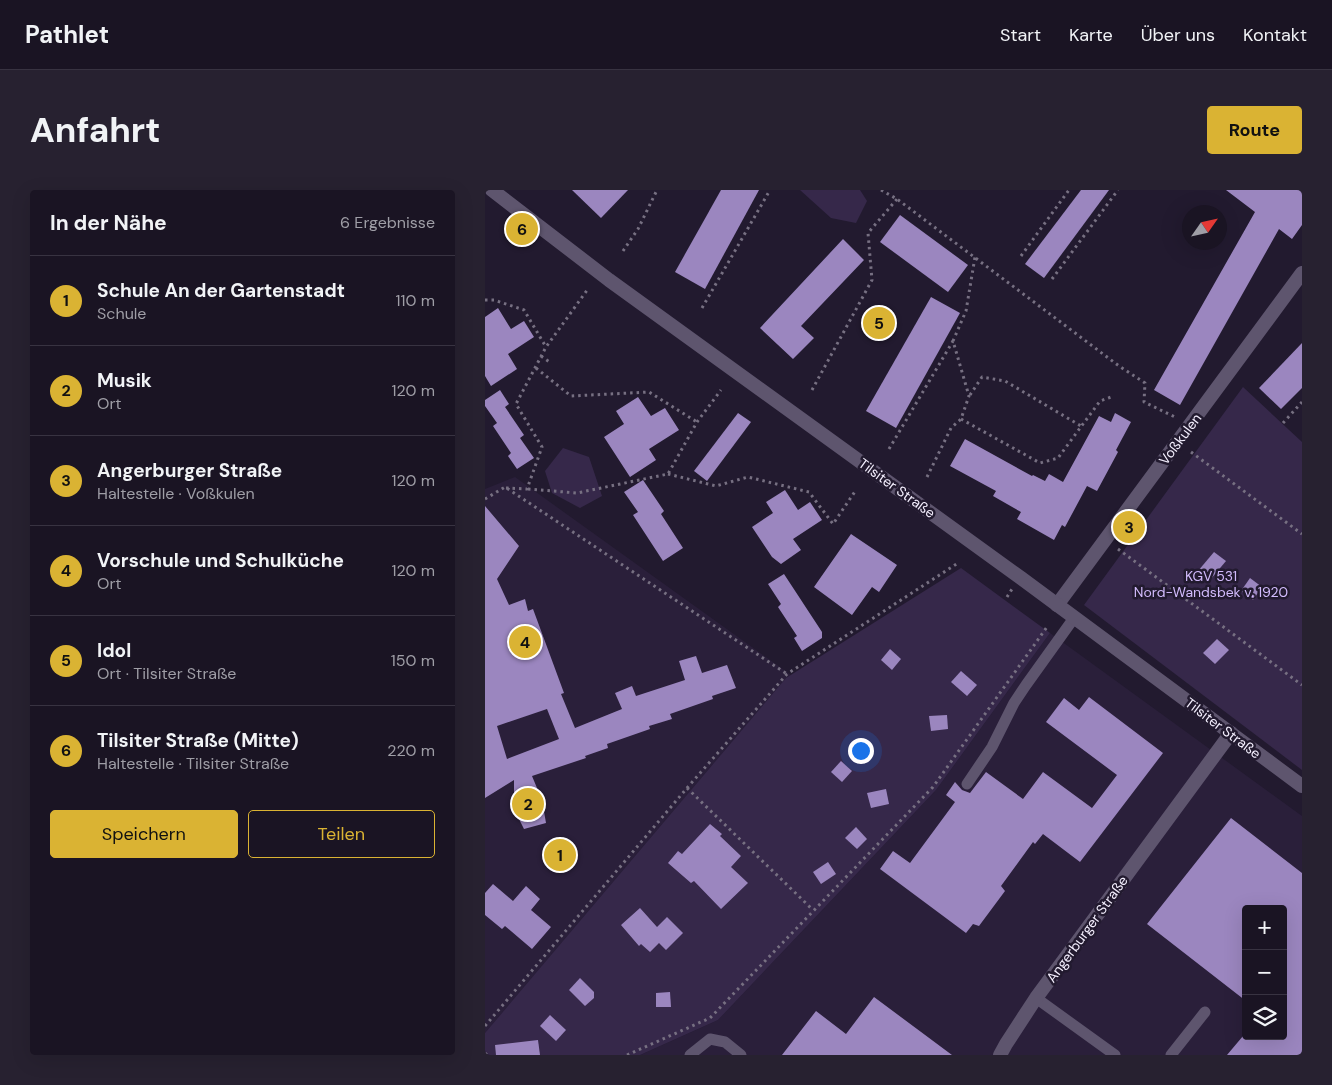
<!DOCTYPE html>
<html lang="de">
<head>
<meta charset="utf-8">
<style>
  body { margin:0; font-family:"DM Sans",sans-serif; background:#272130; color:#f1f3f6 }
  .controls { position:absolute; right:15px; bottom:15px; display:grid; overflow:hidden; border-radius:5px; box-shadow:0 5px 20px #0002 }
  .controls button { width:45px; height:45px; display:grid; place-items:center; padding:0; border:0; border-bottom:1px solid #383341; background:#1a1423; color:#f1f3f6; font:25px sans-serif }
  .compass { position:absolute; left:697px; top:15px; width:45px; height:45px; border-radius:50%; background:#1a1423; box-shadow:0 5px 20px #0002; rotate:56deg }
  .you { position:absolute; left:375px; top:560px; width:18px; height:18px; margin:-12px; border:4px solid #fff; border-radius:50%; background:#1a73e8; box-shadow:0 0 0 8px #1a73e833 }
  .badge { display:grid; place-items:center; width:32px; height:32px; border-radius:50%; background:#dab333; color:#111; font-size:16px; font-weight:700 }
  .pin { position:absolute; translate:-50% -50%; border:2px solid #fff; box-shadow:0 1px 5px #0006 }
  .list { margin:0; padding:0; list-style:none }
  h2 { display:flex; justify-content:space-between; align-items:center; height:65px; margin:0; padding:0 20px; font-size:21px }
  h2 small { font-size:16px; font-weight:400; color:#9f9ea6 }
  .list li { display:grid; grid-template-columns:32px 1fr auto; gap:15px; align-items:center; box-sizing:border-box; height:90px; padding:0 20px; border-top:1px solid #383341 }
  .list b { display:block; font-size:19px; white-space:nowrap }
  .list p { margin:0; font-size:16px; white-space:nowrap; color:#9f9ea6 }
  .list em { font-size:16px; font-style:normal; color:#9f9ea6 }
  .actions { display:flex; gap:10px; padding:15px 20px }
  .actions a { flex:1; padding:11px 0; border:1px solid #dab333; border-radius:5px; text-align:center; font-size:18px; color:#dab333 }
  .actions .main { background:#dab333; color:#111 }
  .icon { flex:none; width:28px; height:28px; fill:none; stroke:currentColor; stroke-width:2; stroke-linecap:round; stroke-linejoin:round }
  .map { position:relative; flex:none; width:817px; height:865px; overflow:hidden; border-radius:5px }
  header { display:flex; align-items:center; gap:30px; box-sizing:border-box; height:70px; padding:0 25px; background:#1a1423; border-bottom:1px solid #383341 }
  header strong { font-size:24px }
  nav { display:flex; gap:28px; margin-inline-start:auto; font-size:18px }
  .intro { display:flex; align-items:center; justify-content:space-between; box-sizing:border-box; height:120px; padding:0 30px }
  h1 { margin:0; font-size:35px }
  .button { padding:12px 22px; border-radius:5px; background:#dab333; color:#111; font-size:18px; font-weight:700 }
  main { display:flex; gap:30px; padding:0 30px }
  aside { flex:1; background:#1a1423; border-radius:5px; box-shadow:0 5px 20px #0002 }
  .map>svg:first-child { display:block }
  .built { fill:#2a1f3a; fill-rule:evenodd }
  .green { fill:#36284a }
  .building { fill:#9b86bf; fill-rule:evenodd }
  .lines { fill:none; stroke-linecap:round; stroke-linejoin:round }
  .path { stroke:#777082; stroke-width:3; stroke-dasharray:2.5 4; stroke-linecap:butt }
  .service { stroke:#5e556e; stroke-width:11 }
  .minor { stroke:#5e556e; stroke-width:14 }
  .tertiary { stroke:#5e556e; stroke-width:14 }
  .labels { text-anchor:middle; stroke-width:5; stroke-linejoin:round; paint-order:stroke }
  .street-label { font-size:14px; fill:#f4effe; stroke:#221a2f }
  .park-label { font-size:14px; fill:#d2bbfc; stroke:#221a2f }
</style>
</head>
<body>
<header>
<strong>Pathlet</strong>
<nav><a>Start</a><a>Karte</a><a>Über uns</a><a>Kontakt</a></nav>
</header>
<div class="intro"><h1>Anfahrt</h1><a class="button">Route</a></div>
<main>
<aside>
<h2>In der Nähe<small>6 Ergebnisse</small></h2>
<ul class="list">
<li><span class="badge">1</span><div><b>Schule An der Gartenstadt</b><p>Schule</p></div><em>110 m</em></li>
<li><span class="badge">2</span><div><b>Musik</b><p>Ort</p></div><em>120 m</em></li>
<li><span class="badge">3</span><div><b>Angerburger Straße</b><p>Haltestelle · Voßkulen</p></div><em>120 m</em></li>
<li><span class="badge">4</span><div><b>Vorschule und Schulküche</b><p>Ort</p></div><em>120 m</em></li>
<li><span class="badge">5</span><div><b>Idol</b><p>Ort · Tilsiter Straße</p></div><em>150 m</em></li>
<li><span class="badge">6</span><div><b>Tilsiter Straße (Mitte)</b><p>Haltestelle · Tilsiter Straße</p></div><em>220 m</em></li>
</ul>
<div class="actions"><a class="main">Speichern</a><a>Teilen</a></div>
</aside>
<div class="map">
<svg width="817" height="865" viewBox="0 0 817 865">
  <rect width="100%" height="100%" fill="#221a2f"/>
  <g class="built">
    <path d="M30,287L306,485L301,488L0,843V299Z"/>
    <path d="M565,443L817,626V865H155L233,830L451,600ZM761,719H798V846H761Z"/>
  </g>
  <g class="green">
    <path d="M315,0H375L382,11L371,33L346,28Z"/>
    <path d="M758,197L817,252V580L599,415Z"/>
    <path d="M78,258L104,267L117,306L95,318L67,303L60,281Z"/>
    <path d="M476,378L565,443L451,600L233,830L155,865H0V843L301,488Z"/>
  </g>
  <g class="building">
    <path d="M87,0H143L116,28Z"/>
    <path d="M236,0H274L220,99L190,82Z"/>
    <path d="M596,0H624L559,88L540,74Z"/>
    <path d="M741,0H817V35L807,49L794,39L695,215L669,200L770,22Z"/>
    <path d="M415,25L483,75L463,102L395,52Z"/>
    <path d="M358,49L379,70L316,136L329,148L308,169L275,138Z"/>
    <path d="M446,107L475,123L411,238L381,221Z"/>
    <path d="M13,118L26,139L39,131L49,147L23,164L32,179L6,196L0,186V127Z"/>
    <path d="M817,153V198L796,219L774,198Z"/>
    <path d="M15,200L24,214L20,217L39,245L35,248L49,268L32,279L23,266L26,263L8,236L12,233L0,216V210Z"/>
    <path d="M153,207L166,226L180,218L194,240L164,259L171,270L145,287L119,247L139,234L131,221Z"/>
    <path d="M253,223L266,232L222,291L209,281Z"/>
    <path d="M630,223L646,232L631,260L633,262L612,301L602,296L580,337L577,335L569,350L532,329L536,322L508,306L511,301L465,276L480,249L547,286L548,285L560,291L564,284L578,292L614,226L626,232Z"/>
    <path d="M158,290L179,321L176,324L198,358L178,371L148,325L153,322L139,302Z"/>
    <path d="M300,300L313,320L325,312L337,330L308,349L316,360L296,374L287,367L267,337L288,323L281,312Z"/>
    <path d="M0,316L34,356L12,389L24,415L40,409L43,421L48,419L79,503L76,504L90,538L137,519L130,503L147,496L151,506L200,490L194,471L211,466L217,483L242,475L251,498L227,506L228,509L185,524L187,529L164,536L165,539L122,554L123,558L100,566L101,568L47,586L57,610L61,633L39,639L29,619V590L0,608ZM62,519L74,549L22,569L12,536Z"/>
    <path d="M366,344L412,375L394,402L387,397L367,425L329,397Z"/>
    <path d="M729,362L741,371L725,390L713,381Z"/>
    <path d="M299,384L337,442V448L317,461L309,448L312,446L293,417L296,414L283,394Z"/>
    <path d="M765,388L777,397L768,410L756,401Z"/>
    <path d="M732,449L744,460L730,474L718,463Z"/>
    <path d="M405,459L416,469L407,480L396,470Z"/>
    <path d="M476,481L492,495L482,506L466,492Z"/>
    <path d="M604,507L678,563L595,672L558,644L550,654L548,652L516,696L520,701L494,736L488,734L481,743L395,679L408,661L425,673L470,612L461,605L470,592L477,600L485,603L501,582L538,609L558,582L607,618L632,585L561,532L579,508L594,520Z"/>
    <path d="M462,525L463,539L446,541L444,526Z"/>
    <path d="M356,571L367,581L357,592L346,582Z"/>
    <path d="M401,599L404,614L386,618L382,603Z"/>
    <path d="M746,628L817,683V865H742L758,846H798V719H761V811L662,734Z"/>
    <path d="M225,634L237,644L235,646L256,666L246,677L263,693L236,719L209,691L206,693L183,673L193,661L197,664Z"/>
    <path d="M371,637L382,649L372,659L360,648Z"/>
    <path d="M343,672L351,684L336,694L328,682Z"/>
    <path d="M8,694L28,711L41,696L55,709L46,720L66,737L47,759L20,736L17,739L0,725V703Z"/>
    <path d="M155,718L172,737L182,727L198,743L181,760L174,753L165,762L156,754L154,756L136,735Z"/>
    <path d="M95,788L109,802V808L100,816L84,800Z"/>
    <path d="M185,802L186,817H171V803Z"/>
    <path d="M389,807L467,865H297L331,821L361,844Z"/>
    <path d="M65,825L81,840L71,851L55,836Z"/>
    <path d="M53,850L55,865H11L10,855Z"/>
  </g>
  <g class="lines">
    <g class="path">
      <path d="M396,0L412,9L634,176L660,193L659,212L690,227"/>
      <path d="M138,61L153,39L172,0"/>
      <path d="M536,66L584,0"/>
      <path d="M567,89L633,0"/>
      <path d="M0,110H9L39,120L61,157"/>
      <path d="M217,118L285,0"/>
      <path d="M56,166L66,173"/>
      <path d="M51,178L86,206L164,202L212,232"/>
      <path d="M327,200L387,90L383,43L412,9"/>
      <path d="M485,205L497,187L520,191L596,236"/>
      <path d="M476,229L555,273L573,268L615,211L629,206"/>
      <path d="M798,233L817,212"/>
      <path d="M404,259L468,151"/>
      <path d="M706,262L817,344"/>
      <path d="M183,284L231,296L263,287L324,302L348,334L371,300"/>
      <path d="M442,287L466,238L476,229L484,206L468,151L481,121L490,67"/>
      <path d="M21,298L42,299L57,257L31,214L61,157L103,99"/>
      <path d="M43,299L92,303L183,284L212,232L236,200"/>
      <path d="M0,309L20,297L302,484"/>
      <path d="M633,359L817,495"/>
      <path d="M522,407L527,399"/>
      <path d="M202,598L328,720"/>
      <path d="M0,836L202,598L302,484L473,373"/>
      <path d="M0,863L2,865"/>
      <path d="M142,865L225,828L448,597L562,437"/>
    </g>
    <g class="service">
      <path d="M482,594L507,557L529,513L541,495L589,428"/>
      <path d="M551,808L630,865"/>
      <path d="M205,865L225,849L240,852L256,865"/>
      <path d="M686,865L720,822"/>
    </g>
    <g class="minor">
      <path d="M572,415L817,83"/>
      <path d="M515,865L521,854L551,808L746,543"/>
    </g>
    <path class="tertiary" d="M7,0L124,90L536,388L817,596"/>
  </g>
  <g class="labels">
    <g class="street-label">
      <text transform="translate(695 249) rotate(-53)" y="5">Voßkulen</text>
      <text transform="translate(412 298) rotate(36)" y="5">Tilsiter Straße</text>
      <text transform="translate(738 538) rotate(37)" y="5">Tilsiter Straße</text>
      <text transform="translate(602 739) rotate(-54)" y="5">Angerburger Straße</text>
    </g>
    <g class="park-label">
      <text x="726" y="391">KGV 531<tspan x="726" dy="16">Nord-Wandsbek v. 1920</tspan></text>
    </g>
  </g>
</svg>
<div class="controls">
<button>+</button>
<button>−</button>
<button><svg class="icon" aria-label="layers" viewBox="0 0 24 24"><path d="M12 4l9 5-9 5-9-5zM3 14l9 5 9-5"/></svg></button>
</div>
<svg class="compass" viewBox="-18 -18 36 36"><path d="M0-13l5 13h-10z" fill="#e53935"/><path d="M0 13l5-13h-10z" fill="#9f9ea6"/></svg>
<div class="you"></div>
<div class="pin badge" style="left:75px;top:665px">1</div>
<div class="pin badge" style="left:43px;top:614px">2</div>
<div class="pin badge" style="left:644px;top:337px">3</div>
<div class="pin badge" style="left:40px;top:452px">4</div>
<div class="pin badge" style="left:394px;top:133px">5</div>
<div class="pin badge" style="left:37px;top:39px">6</div>
</div>
</main>
</body>
</html>
